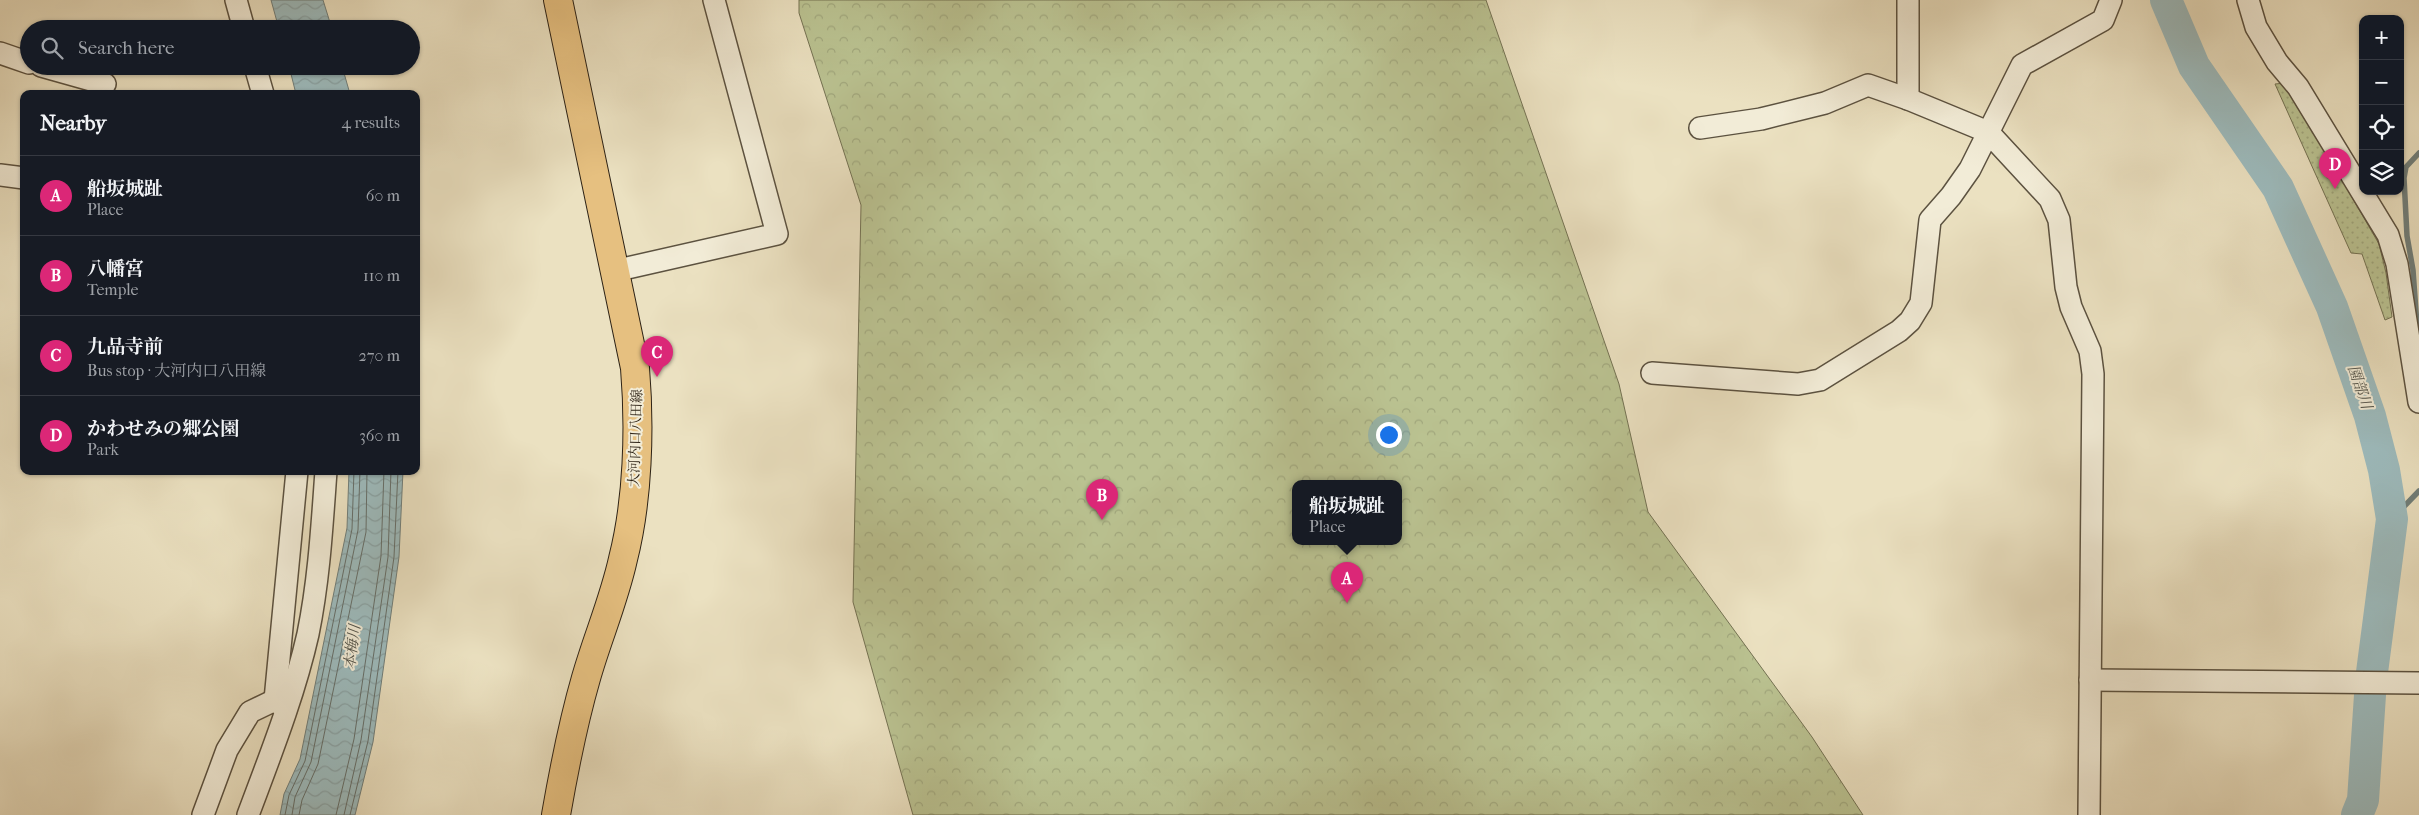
<!DOCTYPE html>
<html lang="en">
<head>
<meta charset="utf-8">
<style>
  body { margin:0; font-family:"IM FELL French Canon","Noto Serif JP",serif; background:#242831; color:#f1f3f6 }
  .controls { position:absolute; right:15px; top:15px; display:grid; overflow:hidden; border-radius:10px; box-shadow:0 1px 4px #0004 }
  .controls button { width:45px; height:45px; display:grid; place-items:center; padding:0; border:0; border-bottom:1px solid #363941; background:#171b24; color:#f1f3f6; font:25px sans-serif }
  .you { position:absolute; left:1388px; top:434px; width:18px; height:18px; margin:-12px; border:4px solid #fff; border-radius:50%; background:#1a73e8; box-shadow:0 0 0 8px #1a73e833 }
  .badge { display:grid; place-items:center; width:32px; height:32px; border-radius:50%; background:#db2777; color:#fff; font-size:16px; font-weight:700 }
  .pin { position:absolute; translate:-50% -41px; filter:drop-shadow(0 1px 2px #0008) }
  .pin::after { content:''; position:absolute; top:26px; width:18px; height:15px; background:inherit; clip-path:polygon(0 0,100% 0,50% 100%) }
  .popup { position:absolute; left:1292px; top:480px; width:110px; height:65px; box-sizing:border-box; display:grid; place-content:center; border-radius:10px; background:#171b24; filter:drop-shadow(0 1px 4px #0005); font-size:16px; white-space:nowrap; color:#9ea1a6 }
  .popup b { font-size:19px; color:#f1f3f6 }
  .popup::after { content:''; position:absolute; left:50%; top:100%; margin-left:-10px; border:10px solid transparent; border-top-color:#171b24 }
  .list { margin:0; padding:0; list-style:none }
  h2 { display:flex; justify-content:space-between; align-items:center; height:65px; margin:0; padding:0 20px; font-size:21px }
  h2 small { font-size:16px; font-weight:400; color:#9ea1a6 }
  .list li { display:grid; grid-template-columns:32px 1fr auto; gap:15px; align-items:center; box-sizing:border-box; height:80px; padding:0 20px; border-top:1px solid #363941 }
  .list b { display:block; font-size:19px; white-space:nowrap }
  .list p { margin:0; font-size:16px; white-space:nowrap; color:#9ea1a6 }
  .list em { font-size:16px; font-style:normal; color:#9ea1a6 }
  .icon { flex:none; width:28px; height:28px; fill:none; stroke:currentColor; stroke-width:2; stroke-linecap:round; stroke-linejoin:round }
  .map { position:relative; flex:none; width:2419px; height:815px; overflow:hidden }
  .search { position:absolute; background:#171b24; box-shadow:0 1px 4px #0004; left:20px; top:20px; width:400px; height:55px; display:flex; align-items:center; gap:12px; box-sizing:border-box; padding:0 18px; border-radius:28px; color:#9ea1a6; font-size:19px }
  .panel { position:absolute; background:#171b24; box-shadow:0 1px 4px #0004; left:20px; top:90px; width:400px; height:385px; border-radius:10px }
  .map>svg:first-child { display:block }
  .forest { fill:url(#forest-crowns); stroke:#747253; fill-rule:evenodd }
  .park { fill:url(#park-dots); stroke:#747253 }
  .water { fill:url(#water-waves); stroke:#707e7a }
  .lines { fill:none; stroke-linecap:round; stroke-linejoin:round }
  .shore { stroke:#656e69; stroke-width:1 }
  .stream { stroke:#707e7a; stroke-width:5.5 }
  .river { stroke:#9dbbbd; stroke-width:32 }
  .minor-casing { stroke:#5c5240; stroke-width:24 }
  .major-casing { stroke:#2d2215; stroke-width:30 }
  .minor { stroke:#f2ecd7; stroke-width:21 }
  .major { stroke:#e6c080; stroke-width:28 }
  .labels { text-anchor:middle; stroke-width:4; stroke-linejoin:round; paint-order:stroke }
  .street-label { font-size:14px; fill:#2d2215; stroke:#f2ecd7 }
  .water-label { font-size:15px; font-style:italic; fill:#4f5047; stroke:#f2ecd7 }
</style>
</head>
<body>
<div class="map">
<svg width="2419" height="815" viewBox="0 0 2419 815">
  <defs>
    <pattern id="forest-crowns" width="20" height="18" patternUnits="userSpaceOnUse" patternTransform="scale(1.25)"><rect width="20" height="18" fill="#bac291"/><path d="M2 6a3 3 0 1 1 6 0M12 15a3 3 0 1 1 6 0" fill="none" stroke="#a0a67c"/></pattern>
    <pattern id="park-dots" width="8" height="8" patternUnits="userSpaceOnUse" patternTransform="scale(1.25)"><rect width="8" height="8" fill="#bac291"/><path d="M2 2h.1M6 6h.1" fill="none" stroke="#a0a67c" stroke-width="1.8" stroke-linecap="round"/></pattern>
    <pattern id="water-waves" width="16" height="10" patternUnits="userSpaceOnUse" patternTransform="scale(1.25)"><rect width="16" height="10" fill="#9dbbbd"/><path d="M0 5q4-4 8 0t8 0" fill="none" stroke="#88a0a2"/></pattern>
  </defs>
  <rect width="100%" height="100%" fill="#ebe1c1"/>
  <filter id="stains"><feTurbulence type="fractalNoise" baseFrequency=".004" numOctaves="4"/><feColorMatrix values="0 0 0 0 .2 0 0 0 0 .09 0 0 0 0 .02 0 0 0 .5 -.17"/></filter>
  <radialGradient id="worn" r=".72"><stop offset=".6" stop-color="#630" stop-opacity="0"/><stop offset="1" stop-color="#630" stop-opacity=".3"/></radialGradient>
  <path class="forest" d="M799,0H1486L1619,384L1648,512L1812,737L1863,815H913L853,602L861,205L799,13ZM1296,484H1398V542H1296Z"/>
  <path class="park" d="M2286,83L2379,244L2386,273L2392,317L2385,320L2362,254L2351,253L2275,84Z"/>
  <g class="water">
    <path d="M271,0H323L332,29H279Z"/>
    <path d="M289,66H342L350,94H296Z"/>
    <path d="M349,471H403L399,557L373,742L355,815H280L284,794L300,759L347,528Z"/>
  </g>
  <g class="lines">
    <g class="shore">
      <path d="M285,815L289,795L305,761L352,529L354,471"/>
      <path d="M292,815L295,797L311,762L358,530L360,471"/>
      <path d="M299,815L302,800L318,764L366,532L367,471"/>
      <path d="M336,815L354,739L381,556L384,471"/>
      <path d="M344,815L361,740L388,557L391,471"/>
      <path d="M350,815L368,741L394,557L398,471"/>
    </g>
    <g class="stream">
      <path d="M2417,325L2413,270L2407,236L2404,178L2406,167L2419,153"/>
      <path d="M2392,519L2419,491"/>
    </g>
    <path class="river" d="M2166,0L2194,66L2278,188L2332,307L2370,416L2384,470L2392,519L2371,680L2363,800L2357,815"/>
    <defs>
      <g id="minor">
        <path d="M236,0L244,29"/>
        <path d="M2248,0L2256,27L2277,62L2298,87L2388,235L2397,264L2419,402"/>
        <path d="M0,53L29,63"/>
        <path d="M41,66L105,84"/>
        <path d="M255,66L263,94"/>
        <path d="M1908,99V0"/>
        <path d="M1700,128L1761,119L1825,103L1868,85L1908,99L1988,132L2050,199L2059,220L2066,287L2071,307L2090,351L2093,374L2089,815"/>
        <path d="M0,175L24,178"/>
        <path d="M614,271L777,234L714,0"/>
        <path d="M1652,373L1798,384L1820,380L1899,331L1910,321L1921,303L1930,220L1951,196L1970,169L2022,65L2103,20L2111,0"/>
        <path d="M2090,680L2419,683"/>
        <path d="M286,709L275,700L297,471"/>
        <path d="M203,815L227,750L250,712L275,700"/>
        <path d="M248,815C270,756 294,696 308,634C319,580 322,526 326,471"/>
      </g>
      <path id="major" d="M556,815C564,769 573,723 586,678C597,639 614,600 623,559C638,500 640,428 635,368L558,0"/>
    </defs>
    <use href="#minor" class="minor-casing"/>
    <use href="#major" class="major-casing"/>
    <use href="#minor" class="minor"/>
    <use href="#major" class="major"/>
  </g>
  <g class="labels">
    <g class="street-label">
      <text transform="translate(635 438) rotate(-88)" y="5">大河内口八田線</text>
    </g>
    <g class="water-label">
      <text transform="translate(2360 387) rotate(71)" y="5">園部川</text>
      <text transform="translate(352 647) rotate(-83)" y="5">本梅川</text>
    </g>
  </g>
  <rect width="100%" height="100%" filter="url(#stains)"/>
  <rect width="100%" height="100%" fill="url(#worn)"/>
</svg>
<div class="controls">
<button>+</button>
<button>−</button>
<button><svg class="icon" aria-label="locate" viewBox="0 0 24 24"><circle cx="12" cy="12" r="6"/><path d="M12 2v4M12 18v4M2 12h4M18 12h4"/></svg></button>
<button><svg class="icon" aria-label="layers" viewBox="0 0 24 24"><path d="M12 4l9 5-9 5-9-5zM3 14l9 5 9-5"/></svg></button>
</div>
<div class="you"></div>
<div class="pin badge" style="left:1347px;top:603px">A</div>
<div class="popup"><b>船坂城趾</b>Place</div>
<div class="pin badge" style="left:1102px;top:520px">B</div>
<div class="pin badge" style="left:657px;top:377px">C</div>
<div class="pin badge" style="left:2335px;top:189px">D</div>
<div class="search"><svg class="icon" aria-label="search" viewBox="0 0 24 24"><circle cx="10" cy="10" r="6"/><path d="M15 15l6 6"/></svg>Search here</div>
<section class="panel">
<h2>Nearby<small>4 results</small></h2>
<ul class="list">
<li><span class="badge">A</span><div><b>船坂城趾</b><p>Place</p></div><em>60 m</em></li>
<li><span class="badge">B</span><div><b>八幡宮</b><p>Temple</p></div><em>110 m</em></li>
<li><span class="badge">C</span><div><b>九品寺前</b><p>Bus stop · 大河内口八田線</p></div><em>270 m</em></li>
<li><span class="badge">D</span><div><b>かわせみの郷公園</b><p>Park</p></div><em>360 m</em></li>
</ul>
</section>
</div>
</body>
</html>
